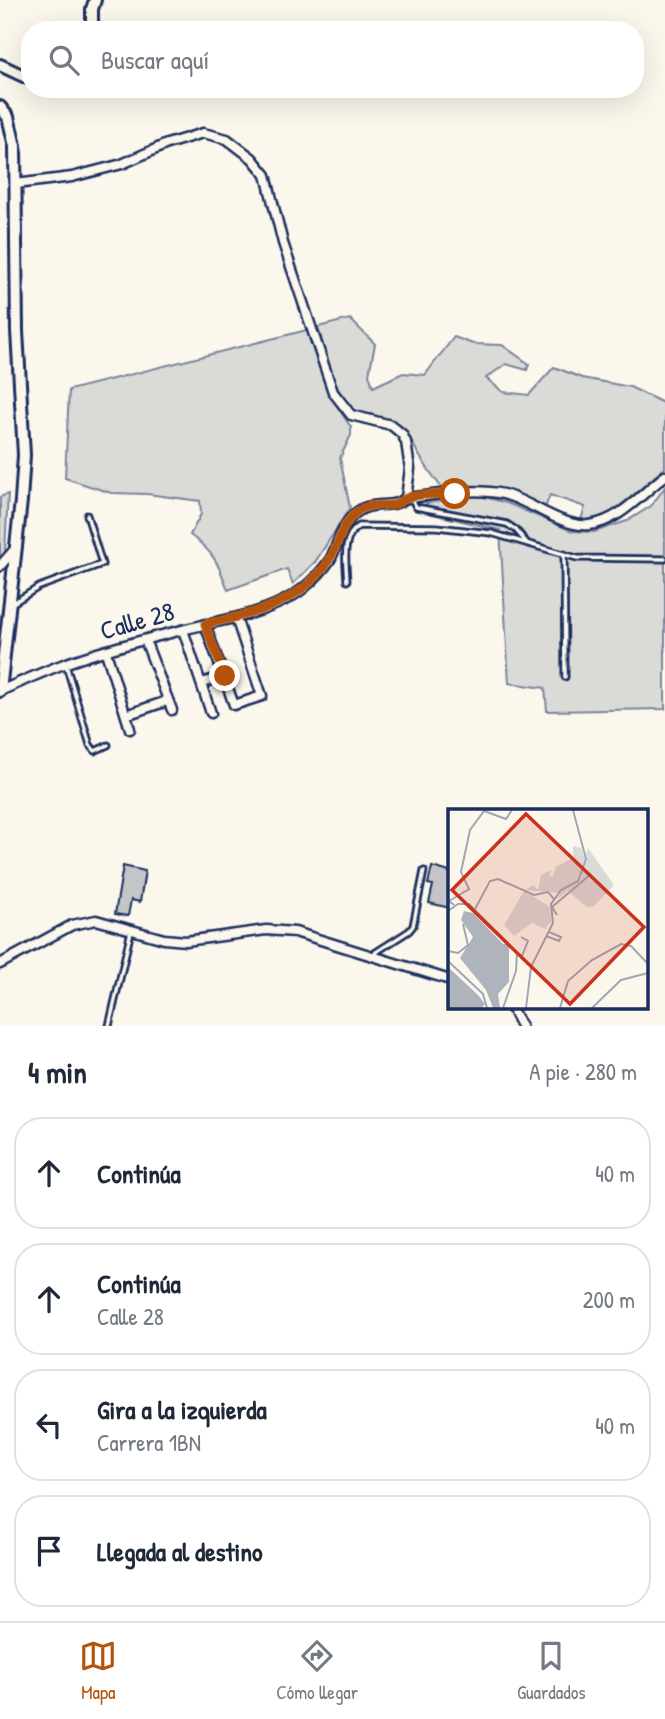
<!DOCTYPE html>
<html lang="es">
<head>
<meta charset="utf-8">
<style>
  body { margin:0; font-family:"Patrick Hand",sans-serif; background:#f2f2f3; color:#1f2937 }
  .stop { position:absolute; width:21px; height:21px; margin:-16px; border:5px solid #b45309; border-radius:50%; background:#fff }
  .stop.end { background:#b45309; border-color:#fff; box-shadow:0 2px 7px #0008 }
  .list { margin:0; padding:0; list-style:none }
  h2 { display:flex; justify-content:space-between; align-items:center; height:91px; margin:0; padding:0 28px; font-size:30px }
  h2 small { font-size:23px; font-weight:400; color:#747a83 }
  .list li { display:grid; grid-template-columns:46px 1fr auto; gap:21px; align-items:center; box-sizing:border-box; height:112px; margin:0 14px 14px; padding:0 14px; border:2px solid #e0e1e3; border-radius:28px }
  .list b { display:block; font-size:26px; white-space:nowrap }
  .list p { margin:0; font-size:23px; white-space:nowrap; color:#747a83 }
  .list em { font-size:23px; font-style:normal; color:#747a83 }
  .icon { flex:none; width:38px; height:38px; fill:none; stroke:currentColor; stroke-width:2; stroke-linecap:round; stroke-linejoin:round }
  .map { position:relative; flex:none; width:665px; height:1026px; overflow:hidden }
  .search { position:absolute; background:#fff; box-shadow:0 7px 28px #0002; left:21px; right:21px; top:21px; height:77px; display:flex; align-items:center; gap:18px; box-sizing:border-box; padding:0 24px; border-radius:28px; color:#747a83; font-size:26px }
  .sheet { height:595px; background:#fff }
  nav { display:flex; justify-content:space-around; align-items:center; box-sizing:border-box; height:98px; border-top:2px solid #e0e1e3; background:#fff; font-size:19px; color:#747a83 }
  nav a { display:grid; justify-items:center; gap:4px }
  nav .on { color:#b45309 }
  .map>svg:first-child { display:block }
  .green { fill:#dadad7; stroke:#7a849a; stroke-width:2 }
  .building { fill:#c3c5c9; stroke:#1b2f5e; stroke-width:2 }
  .lines { fill:none; stroke-linecap:round; stroke-linejoin:round }
  .lane-casing { stroke:#1b2f5e; stroke-width:9 }
  .street-casing { stroke:#1b2f5e; stroke-width:13 }
  .secondary-casing { stroke:#1b2f5e; stroke-width:16 }
  .lane { stroke:#fbf7ec; stroke-width:3.5 }
  .street { stroke:#fbf7ec; stroke-width:8 }
  .secondary { stroke:#fbf7ec; stroke-width:10 }
  .route { stroke:#b45309; stroke-width:9 }
  .labels { text-anchor:middle; stroke-width:6; stroke-linejoin:round; paint-order:stroke }
  .street-label { font-size:26px; fill:#1b2f5e; stroke:#fbf7ec }
  .inset-road { fill:none; stroke:#a1a7b3; stroke-width:2 }
  .view { fill:#c8321e; fill-opacity:0.15; stroke:#c8321e; stroke-width:3.5 }
  .inset-edge { fill:none; stroke:#1b2f5e; stroke-width:3.5 }
</style>
</head>
<body>
<div class="map">
<svg width="665" height="1026" viewBox="0 0 665 1026">
  <rect width="100%" height="100%" fill="#fbf7ec"/>
  <filter id="ink" filterUnits="userSpaceOnUse"><feTurbulence type="fractalNoise" baseFrequency=".0143" numOctaves="2"/><feDisplacementMap in="SourceGraphic" scale="14" xChannelSelector="R" yChannelSelector="G"/><feConvolveMatrix kernelMatrix="1 2 1 2 8 2 1 2 1" color-interpolation-filters="sRGB"/></filter>
  <g filter="url(#ink)">
    <g class="green">
      <path d="M350,319L375,344L369,374L373,387L403,373L425,375L454,337L473,344L502,345L529,364L527,370L506,364L486,378L503,392L529,395L554,367L582,378L630,387L665,404V468C639,487 616,520 581,520L585,507L550,495L545,508C508,490 485,486 444,491C435,479 427,468 419,455C413,445 409,433 398,425C385,416 370,420 357,413C335,401 325,351 318,327Z"/>
      <path d="M307,330L321,372L340,411L351,427V435L340,458L350,508L315,562L293,584L287,569L228,590C218,563 214,552 190,535L201,514L200,501L147,494L111,493L65,478L69,390Z"/>
      <path d="M665,487V709L547,711L545,688L509,683L500,530L419,511L427,503L477,495L507,503L572,531L594,532L627,521L651,506Z"/>
      <path d="M8,494L4,569L0,573V497Z"/>
    </g>
    <g class="building">
      <path d="M123,866L145,871L140,902L131,900L128,916L115,914Z"/>
      <path d="M432,867L450,872V908L429,903L433,885L428,884Z"/>
    </g>
    <g class="lines">
      <defs>
        <g id="lane">
          <path d="M412,499L416,507L507,524L516,530L526,542"/>
          <path d="M564,554L565,677"/>
          <path d="M347,581C346,562 341,537 359,526L437,527L491,533L577,558L665,559"/>
          <path d="M13,603L39,587L102,564L87,515"/>
          <path d="M66,665L90,745L95,751L108,745"/>
          <path d="M373,954L409,931L413,926L424,871"/>
          <path d="M109,1026L131,931"/>
        </g>
        <g id="street">
          <path d="M16,184L72,177L122,164L167,144L203,133L227,139L252,158L266,175L283,243L333,392L351,415L391,425L402,434L406,442L410,469L406,498"/>
          <path d="M406,498C438,495 472,487 503,494C529,500 562,528 589,525C619,522 642,493 665,476"/>
          <path d="M0,566L15,549"/>
          <path d="M205,624L234,705L262,696L236,618"/>
          <path d="M183,630L211,713"/>
          <path d="M145,640L172,710"/>
          <path d="M106,652L130,729"/>
          <path d="M202,683L224,676"/>
          <path d="M0,691C21,682 42,672 64,664C102,650 143,640 182,630C220,620 260,616 294,595C307,587 323,571 331,558C339,542 342,523 357,512C373,500 391,510 406,498"/>
          <path d="M126,715L167,701"/>
          <path d="M0,964L72,925L96,920L164,939L186,941L266,930L295,932L450,980"/>
          <path d="M511,1007L521,1026"/>
        </g>
        <g id="secondary">
          <path d="M92,30V9L95,0"/>
          <path d="M0,65L30,79"/>
          <path d="M0,107L8,117L15,146L17,331L24,455L21,501L0,691"/>
        </g>
      </defs>
      <use href="#lane" class="lane-casing"/>
      <use href="#street" class="street-casing"/>
      <use href="#secondary" class="secondary-casing"/>
      <use href="#lane" class="lane"/>
      <use href="#street" class="street"/>
      <use href="#secondary" class="secondary"/>
    </g>
  </g>
  <g class="lines" filter="url(#ink)">
    <path class="route" d="M225,676L205,624C251,615 305,602 330,558C341,541 342,520 361,509C372,503 381,507 393,505C399,504 401,500 407,498C417,493 443,495 455,494"/>
  </g>
  <g class="labels">
    <g class="street-label">
      <text transform="translate(137 621) rotate(-16)" y="9">Calle 28</text>
    </g>
  </g>
  <g transform="translate(448 809)">
    <rect width="200" height="200" fill="#fbf7ec"/>
    <path d="M125,37L133,39L137,50L128,72L110,84L77,81L85,76L90,81L93,66L104,61L101,67H105L108,58L125,49ZM140,39L166,76L146,97L139,98L120,82L109,90L114,81L128,74ZM76,82L101,97L104,112L97,120L84,114L66,127L56,116Z" fill="#dadad7"/>
    <path d="M16,102L25,104L55,135L61,134V173L50,185L52,199H45L38,181L12,149L25,128L13,111ZM0,158L30,186L37,195L34,199H0Z" fill="#afb3bb"/>
    <path class="inset-road" d="M6,96L1,92L21,80L13,63L22,21L36,2L58,10L64,1M27,100L42,72L50,70L86,86L100,83L106,90M0,102L10,95H21L83,158L78,199M109,106L104,98L143,65M98,127L111,132L113,128L101,123M73,128L80,132L74,147M0,142L10,144L20,136L15,115M0,152L35,185L39,199M83,158L105,114L103,95L113,81L130,72L138,50L125,1M55,199L68,162L69,143M112,199L120,172L144,151L173,135L183,137L200,155M144,199L173,171L200,164"/>
    <path class="view" d="M78,5L196,118L122,195L4,81Z"/>
    <rect width="200" height="200" class="inset-edge"/>
  </g>
</svg>
<div class="stop" style="left:455px;top:494px"></div>
<div class="stop end" style="left:225px;top:676px"></div>
<div class="search"><svg class="icon" aria-label="search" viewBox="0 0 24 24"><circle cx="10" cy="10" r="6"/><path d="M15 15l6 6"/></svg>Buscar aquí</div>
</div>
<section class="sheet">
<h2>4 min<small>A pie · 280 m</small></h2>
<ul class="list">
<li><svg class="icon" aria-label="ahead" viewBox="0 0 24 24"><path d="M12 20V5M6 11l6-6 6 6"/></svg><div><b>Continúa</b></div><em>40 m</em></li>
<li><svg class="icon" aria-label="ahead" viewBox="0 0 24 24"><path d="M12 20V5M6 11l6-6 6 6"/></svg><div><b>Continúa</b><p>Calle 28</p></div><em>200 m</em></li>
<li><svg class="icon" aria-label="left" viewBox="0 0 24 24"><path d="M17 20v-9H6M10 6l-5 5 5 5"/></svg><div><b>Gira a la izquierda</b><p>Carrera 1BN</p></div><em>40 m</em></li>
<li><svg class="icon" aria-label="arrive" viewBox="0 0 24 24"><path d="M6 21V4h12l-3 4 3 4H6"/></svg><div><b>Llegada al destino</b></div></li>
</ul>
</section>
<nav>
<a class="on"><svg class="icon" aria-label="map" viewBox="0 0 24 24"><path d="M3 6l6-2 6 2 6-2v14l-6 2-6-2-6 2zM9 4v14M15 6v14"/></svg>Mapa</a>
<a><svg class="icon" aria-label="directions" viewBox="0 0 24 24"><path d="M12 3l9 9-9 9-9-9zM9 14v-3h6M13 9l2 2-2 2"/></svg>Cómo llegar</a>
<a><svg class="icon" aria-label="saved" viewBox="0 0 24 24"><path d="M7 4h10v16l-5-4-5 4z"/></svg>Guardados</a>
</nav>
</body>
</html>
